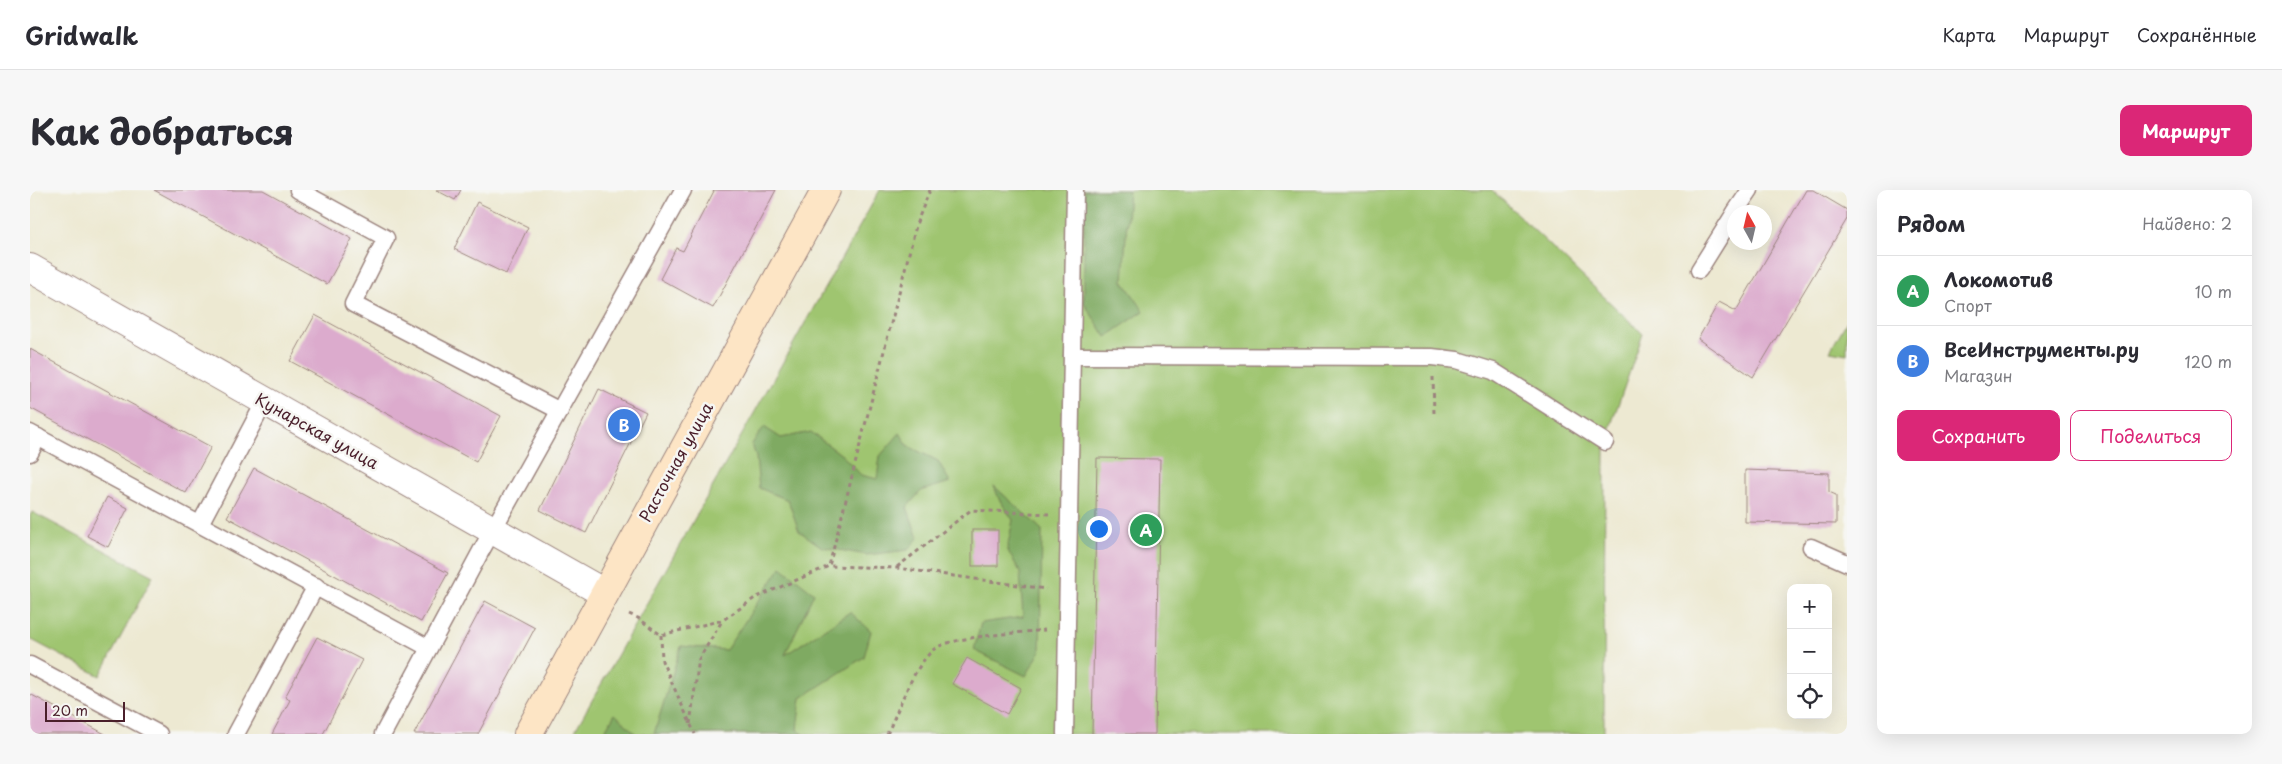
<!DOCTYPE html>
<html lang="ru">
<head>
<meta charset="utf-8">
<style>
  body { margin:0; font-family:"Playpen Sans",sans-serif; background:#f7f7f7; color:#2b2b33 }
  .controls { position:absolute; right:15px; bottom:15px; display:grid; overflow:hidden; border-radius:10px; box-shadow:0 5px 20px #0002 }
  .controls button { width:45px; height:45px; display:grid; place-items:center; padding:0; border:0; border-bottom:1px solid #e1e1e2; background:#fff; color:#2b2b33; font:25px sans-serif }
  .compass { position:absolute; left:1697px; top:15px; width:45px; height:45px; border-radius:50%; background:#fff; box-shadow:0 5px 20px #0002; rotate:352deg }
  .scale { position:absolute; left:15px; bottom:12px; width:80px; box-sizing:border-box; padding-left:5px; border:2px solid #4a1f2b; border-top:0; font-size:14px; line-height:18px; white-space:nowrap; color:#4a1f2b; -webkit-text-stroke:4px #f6f6f2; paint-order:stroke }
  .you { position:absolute; left:1068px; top:338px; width:18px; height:18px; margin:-12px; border:4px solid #fff; border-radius:50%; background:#1a73e8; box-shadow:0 0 0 8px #1a73e833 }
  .badge { display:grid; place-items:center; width:32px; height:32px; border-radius:50%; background:#db2777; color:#fff; font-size:16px; font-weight:700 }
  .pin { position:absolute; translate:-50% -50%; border:2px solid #fff; box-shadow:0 1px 5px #0006 }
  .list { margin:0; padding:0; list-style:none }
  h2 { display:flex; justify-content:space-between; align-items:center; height:65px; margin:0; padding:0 20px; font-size:21px }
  h2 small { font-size:16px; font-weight:400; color:#7c7c81 }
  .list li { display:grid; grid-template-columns:32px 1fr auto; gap:15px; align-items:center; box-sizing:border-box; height:70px; padding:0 20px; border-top:1px solid #e1e1e2 }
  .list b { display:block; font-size:19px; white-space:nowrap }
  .list p { margin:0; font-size:16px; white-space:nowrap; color:#7c7c81 }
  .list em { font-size:16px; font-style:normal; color:#7c7c81 }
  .actions { display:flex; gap:10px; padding:15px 20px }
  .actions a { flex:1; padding:11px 0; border:1px solid #db2777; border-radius:10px; text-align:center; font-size:18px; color:#db2777 }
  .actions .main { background:#db2777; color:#fff }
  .icon { flex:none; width:28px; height:28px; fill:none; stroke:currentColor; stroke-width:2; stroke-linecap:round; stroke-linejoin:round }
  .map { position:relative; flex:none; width:1817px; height:544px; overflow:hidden; border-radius:10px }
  header { display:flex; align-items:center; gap:30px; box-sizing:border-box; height:70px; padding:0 25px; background:#fff; border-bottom:1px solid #e1e1e2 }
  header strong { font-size:24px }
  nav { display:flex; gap:28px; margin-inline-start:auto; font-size:18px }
  .intro { display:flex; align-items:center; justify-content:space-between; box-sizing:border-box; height:120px; padding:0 30px }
  h1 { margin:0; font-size:35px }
  .button { padding:12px 22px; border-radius:10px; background:#db2777; color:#fff; font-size:18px; font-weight:700 }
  main { display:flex; gap:30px; padding:0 30px }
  aside { flex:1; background:#fff; border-radius:10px; box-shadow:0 5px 20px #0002 }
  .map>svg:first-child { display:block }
  .green { fill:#9fc570; stroke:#74724e }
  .forest { fill:#7faa62; stroke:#646446 }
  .building { fill:#dcabcd }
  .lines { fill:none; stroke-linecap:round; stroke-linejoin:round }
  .service-casing { stroke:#9c847e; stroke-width:19 }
  .minor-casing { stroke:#9c847e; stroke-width:30 }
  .secondary-casing { stroke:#9c847e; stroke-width:30 }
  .path { stroke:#9c847e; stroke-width:3; stroke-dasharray:4 4; stroke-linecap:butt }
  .service { stroke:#fff; stroke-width:16 }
  .minor { stroke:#fff; stroke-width:28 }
  .secondary { stroke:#fde5c5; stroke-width:28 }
  .labels { text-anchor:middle; stroke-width:5; stroke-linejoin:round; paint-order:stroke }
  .street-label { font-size:16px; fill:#4a1f2b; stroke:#f6f6f2 }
</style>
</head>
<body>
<header>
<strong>Gridwalk</strong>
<nav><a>Карта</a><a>Маршрут</a><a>Сохранённые</a></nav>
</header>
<div class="intro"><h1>Как добраться</h1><a class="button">Маршрут</a></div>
<main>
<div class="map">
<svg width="1817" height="544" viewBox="0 0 1817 544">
  <rect width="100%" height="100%" fill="#f6f6f2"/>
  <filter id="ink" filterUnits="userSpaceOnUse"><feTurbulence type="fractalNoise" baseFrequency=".02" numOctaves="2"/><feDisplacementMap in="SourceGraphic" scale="10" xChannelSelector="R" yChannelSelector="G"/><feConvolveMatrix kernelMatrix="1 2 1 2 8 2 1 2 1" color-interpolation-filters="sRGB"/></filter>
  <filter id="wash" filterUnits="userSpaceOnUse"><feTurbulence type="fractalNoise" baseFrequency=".0096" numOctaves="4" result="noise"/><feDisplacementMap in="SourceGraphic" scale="20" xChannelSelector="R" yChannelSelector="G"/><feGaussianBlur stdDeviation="1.12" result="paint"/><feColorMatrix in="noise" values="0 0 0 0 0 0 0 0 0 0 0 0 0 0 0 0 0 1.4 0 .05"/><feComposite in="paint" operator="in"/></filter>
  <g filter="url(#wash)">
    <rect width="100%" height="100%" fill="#ede9d2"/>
    <g class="green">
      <path d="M850,0H1462L1613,144L1575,252L1574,544H543Z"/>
      <path d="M1817,131V164L1800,161Z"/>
      <path d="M2,322L123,386L70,486L0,449V326Z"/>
    </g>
    <g class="forest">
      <path d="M1054,0H1099L1093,91L1114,121L1076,147L1054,113Z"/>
      <path d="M734,237L751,248L781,242L813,266L831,285L847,289L850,266L870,243L878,256L908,271L920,292L891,301L877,317L888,348L878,360L837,365L792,357L769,341L758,310L729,298L726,267L722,254Z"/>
      <path d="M964,296L1012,340L1010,462L996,486L944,460L951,433L993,427L990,382L977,359L983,330L969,309Z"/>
      <path d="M751,377L784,403L755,465L820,422L841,441L834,467L771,508L767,540L773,544H624L651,456L696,460Z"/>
      <path d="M585,524L606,544H573Z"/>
    </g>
    <g id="blocks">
      <g class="building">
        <path d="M124,0H233L322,49L297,94Z"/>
        <path d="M406,0H431L425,10Z"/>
        <path d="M682,0H746L683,118L630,89L646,58L653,61L684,1Z"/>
        <path d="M1776,0H1783L1817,20V29L1723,187L1668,149L1689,112L1706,121Z"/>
        <path d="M447,12L498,37L476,84L424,59Z"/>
        <path d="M285,125L471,226L446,272L260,171Z"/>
        <path d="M0,159L181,257L156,303L0,218Z"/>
        <path d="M569,199L616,222L556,343L510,320Z"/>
        <path d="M1067,268L1130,269L1125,544H1062Z"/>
        <path d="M224,278L418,383L391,432L197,327Z"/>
        <path d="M1715,280L1799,283V302L1806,305V334L1715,332Z"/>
        <path d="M77,307L98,318L78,357L57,346Z"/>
        <rect x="942" y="340" width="26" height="36"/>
        <path d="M455,411L505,438L448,544H384Z"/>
        <path d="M287,447L332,470L293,544H242L260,510L255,507Z"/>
        <path d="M937,468L991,498L977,524L922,494Z"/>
        <path d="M0,504L75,544H0Z"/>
      </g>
    </g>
  </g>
  <g filter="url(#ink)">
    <use href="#blocks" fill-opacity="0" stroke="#9c847e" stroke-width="1"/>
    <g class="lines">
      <defs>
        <g id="service">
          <path d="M268,0L356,48L323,114L530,221"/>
          <path d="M1705,22L1720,0"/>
          <path d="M1669,80L1704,24"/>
          <path d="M1042,166L1402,167L1427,170L1463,181L1575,252"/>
          <path d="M0,243L399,458"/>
          <path d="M0,263L8,247"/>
          <path d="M170,334L235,211"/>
          <path d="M1781,357L1817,373"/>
          <path d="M0,475L129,544"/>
          <path d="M206,544L286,396"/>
          <path d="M353,544L451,361L653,0"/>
          <path d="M1035,544L1045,0"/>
        </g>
        <path id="minor" d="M0,78L574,403"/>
        <path id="secondary" d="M498,544L796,0"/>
      </defs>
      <use href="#service" class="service-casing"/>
      <use href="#minor" class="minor-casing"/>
      <use href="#secondary" class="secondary-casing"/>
      <g class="path">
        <path d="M900,0L887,32L799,376L867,378L1016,399"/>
        <path d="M1403,187L1404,224"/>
        <path d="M867,377L941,320L1019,324"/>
        <path d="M599,424L608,428L631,445L693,430L725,408L799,376"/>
        <path d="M631,445L632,471L665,544"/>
        <path d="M660,534L669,469L692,431"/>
        <path d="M857,544C869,519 882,479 903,460C919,446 991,443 1015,440"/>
      </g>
      <use href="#service" class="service"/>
      <use href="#minor" class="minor"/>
      <use href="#secondary" class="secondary"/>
    </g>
  </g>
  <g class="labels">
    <g class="street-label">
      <text transform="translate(287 241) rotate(29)" y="6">Кунарская улица</text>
      <text transform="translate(646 272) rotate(-61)" y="6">Расточная улица</text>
    </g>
  </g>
</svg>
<div class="controls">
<button>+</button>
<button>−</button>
<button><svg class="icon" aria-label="locate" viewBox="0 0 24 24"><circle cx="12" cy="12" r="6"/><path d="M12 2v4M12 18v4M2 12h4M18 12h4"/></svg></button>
</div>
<svg class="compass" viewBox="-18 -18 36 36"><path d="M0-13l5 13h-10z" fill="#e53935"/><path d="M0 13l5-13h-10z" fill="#7c7c81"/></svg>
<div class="scale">20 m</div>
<div class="you"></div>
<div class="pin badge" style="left:1116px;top:340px;background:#2e9e5b">A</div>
<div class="pin badge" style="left:594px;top:235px;background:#3f7fe0">B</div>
</div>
<aside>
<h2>Рядом<small>Найдено: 2</small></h2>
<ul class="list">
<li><span class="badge" style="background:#2e9e5b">A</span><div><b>Локомотив</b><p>Спорт</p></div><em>10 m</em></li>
<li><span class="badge" style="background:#3f7fe0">B</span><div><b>ВсеИнструменты.ру</b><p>Магазин</p></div><em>120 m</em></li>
</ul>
<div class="actions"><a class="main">Сохранить</a><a>Поделиться</a></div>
</aside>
</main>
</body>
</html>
